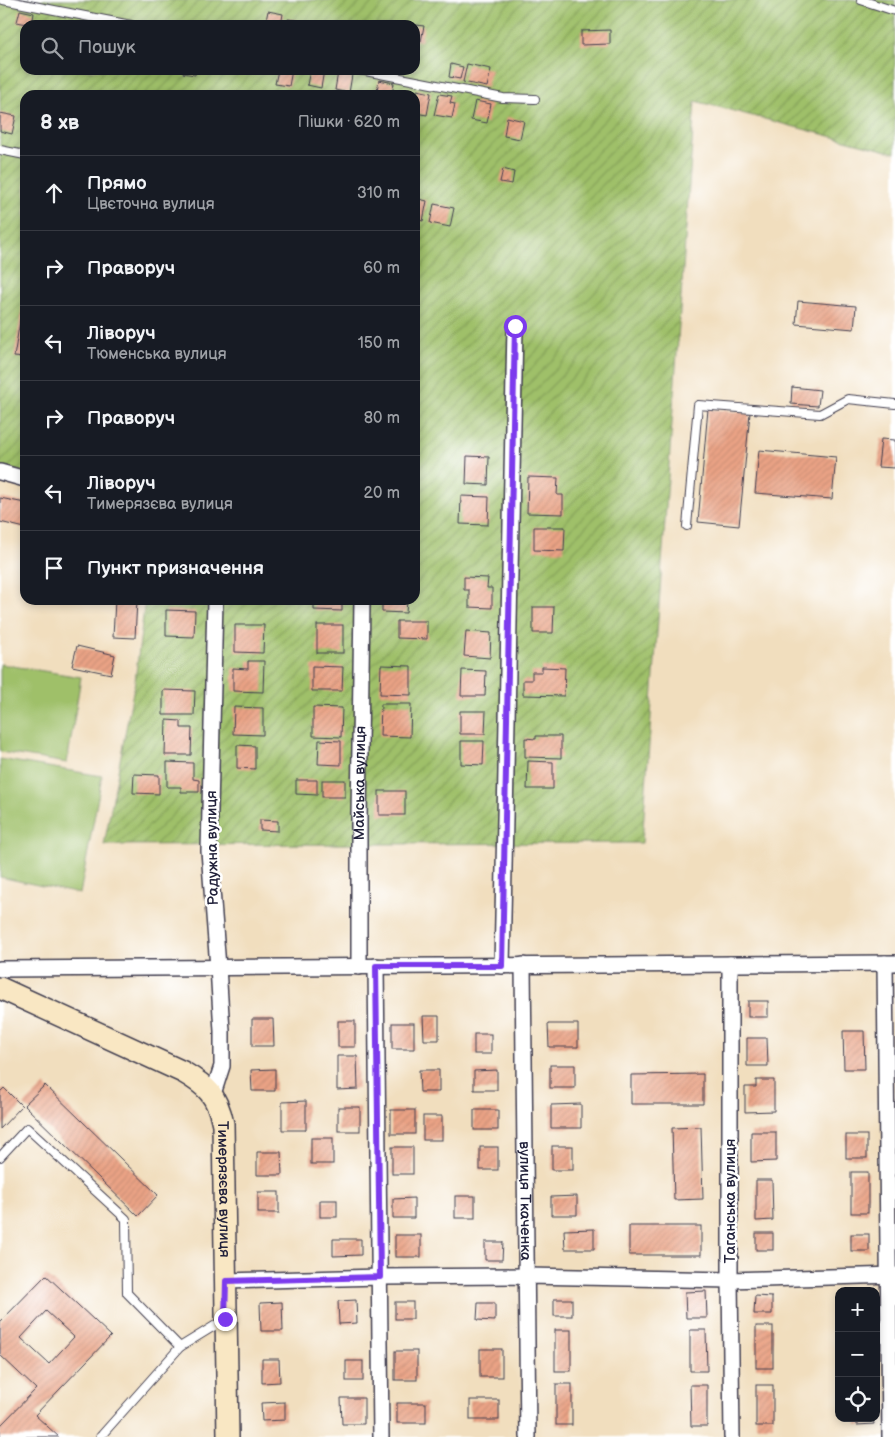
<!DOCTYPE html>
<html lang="uk">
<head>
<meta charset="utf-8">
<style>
  body { margin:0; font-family:"Balsamiq Sans",sans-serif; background:#242831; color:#f1f3f6 }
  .controls { position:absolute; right:15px; bottom:15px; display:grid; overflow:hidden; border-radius:10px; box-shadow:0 2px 8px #0003 }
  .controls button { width:45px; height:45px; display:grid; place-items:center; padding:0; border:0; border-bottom:1px solid #363941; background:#171b24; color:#f1f3f6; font:25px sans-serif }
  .stop { position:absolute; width:15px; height:15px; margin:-11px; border:4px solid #7c3aed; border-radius:50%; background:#fff }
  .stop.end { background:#7c3aed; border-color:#fff; box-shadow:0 1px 5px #0008 }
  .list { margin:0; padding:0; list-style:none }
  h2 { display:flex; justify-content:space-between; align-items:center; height:65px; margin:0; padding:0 20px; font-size:21px }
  h2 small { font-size:16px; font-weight:400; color:#9ea1a6 }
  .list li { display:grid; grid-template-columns:32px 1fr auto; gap:15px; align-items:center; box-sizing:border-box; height:75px; padding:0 20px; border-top:1px solid #363941 }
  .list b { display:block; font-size:19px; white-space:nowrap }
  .list p { margin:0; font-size:16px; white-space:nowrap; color:#9ea1a6 }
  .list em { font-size:16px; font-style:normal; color:#9ea1a6 }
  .icon { flex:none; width:28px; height:28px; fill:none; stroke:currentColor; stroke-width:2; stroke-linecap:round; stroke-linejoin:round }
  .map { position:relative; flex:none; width:895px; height:1437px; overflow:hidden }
  .search { position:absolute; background:#171b24; box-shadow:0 2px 8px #0003; left:20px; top:20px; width:400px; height:55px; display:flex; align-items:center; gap:12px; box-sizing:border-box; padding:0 18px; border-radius:15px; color:#9ea1a6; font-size:19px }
  .panel { position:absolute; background:#171b24; box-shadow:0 2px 8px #0003; left:20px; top:90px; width:400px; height:515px; border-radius:15px }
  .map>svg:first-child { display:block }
  .park { fill:#9fc069; stroke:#607152 }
  .garden { fill:url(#garden-furrows); stroke:#607152; fill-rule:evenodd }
  .building { fill:url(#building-hatch); fill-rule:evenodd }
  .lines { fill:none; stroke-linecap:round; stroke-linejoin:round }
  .lane-casing { stroke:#413e4f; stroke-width:10 }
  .street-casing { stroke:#413e4f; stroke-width:18 }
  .secondary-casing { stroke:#413e4f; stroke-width:24 }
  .lane { stroke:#fff; stroke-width:8 }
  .street { stroke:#fff; stroke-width:15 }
  .secondary { stroke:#f9e7c3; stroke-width:21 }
  .route { stroke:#7c3aed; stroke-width:6 }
  .labels { text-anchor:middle; stroke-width:5; stroke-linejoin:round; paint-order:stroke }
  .street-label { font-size:15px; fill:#22223b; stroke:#fff }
</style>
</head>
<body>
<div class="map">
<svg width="895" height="1437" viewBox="0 0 895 1437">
  <defs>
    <pattern id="garden-furrows" width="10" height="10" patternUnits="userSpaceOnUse" patternTransform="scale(1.25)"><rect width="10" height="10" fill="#9fc069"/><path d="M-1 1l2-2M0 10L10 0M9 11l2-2" fill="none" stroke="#819c58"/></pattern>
    <pattern id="building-hatch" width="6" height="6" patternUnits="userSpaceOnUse" patternTransform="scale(1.25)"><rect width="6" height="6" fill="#eaa385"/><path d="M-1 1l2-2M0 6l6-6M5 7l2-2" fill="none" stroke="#c88c74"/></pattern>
  </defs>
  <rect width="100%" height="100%" fill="#fff"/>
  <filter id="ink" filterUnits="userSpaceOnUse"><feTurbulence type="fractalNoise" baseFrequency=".02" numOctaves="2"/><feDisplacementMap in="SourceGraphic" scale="10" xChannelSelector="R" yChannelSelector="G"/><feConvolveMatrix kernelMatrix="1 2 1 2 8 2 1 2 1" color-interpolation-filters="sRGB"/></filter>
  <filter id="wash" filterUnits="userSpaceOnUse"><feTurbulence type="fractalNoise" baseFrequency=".0096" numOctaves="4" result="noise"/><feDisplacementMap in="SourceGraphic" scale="20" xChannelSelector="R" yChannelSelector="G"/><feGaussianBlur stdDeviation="1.12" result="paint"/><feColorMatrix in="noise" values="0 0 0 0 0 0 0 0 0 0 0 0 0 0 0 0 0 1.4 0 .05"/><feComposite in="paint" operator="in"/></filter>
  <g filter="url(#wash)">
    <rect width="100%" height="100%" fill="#f1debe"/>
    <g class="park">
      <path d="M0,664L81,677L67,763L0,752Z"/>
      <path d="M0,759L102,776L80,894L0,877Z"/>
    </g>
    <path class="garden" d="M0,0H895V153L695,101L642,843L104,845L135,681L145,600H415V95H25V473L0,466ZM25,25H415V70H25Z"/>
    <g id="blocks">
      <g class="building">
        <path d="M20,10L34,13L32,25L17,22Z"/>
        <path d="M268,11L283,14L281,25H265Z"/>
        <path d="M288,19L302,21L301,25H287Z"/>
        <path d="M416,25L424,26L421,41L415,40Z"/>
        <path d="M610,30V44L581,45V31Z"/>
        <path d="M451,64L463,67L460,79L449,77Z"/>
        <path d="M467,64L491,69L487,87L463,82Z"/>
        <path d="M184,70H196L195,75L183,73Z"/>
        <path d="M278,70H292L289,86L275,84Z"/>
        <path d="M310,70H324L321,88L307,85Z"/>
        <path d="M338,72L352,75L349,93L335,90Z"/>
        <path d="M379,80L394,83L392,95H376Z"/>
        <path d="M417,90L431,93L427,115L415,113Z"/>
        <path d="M439,94L452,96L450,103L455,104L452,118L434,115Z"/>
        <path d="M475,101L491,104L487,123L471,120Z"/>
        <path d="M0,113L16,116L12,134L0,131Z"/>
        <path d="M507,117L524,121L520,139L504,136Z"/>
        <path d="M503,169L514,172L512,184L500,182Z"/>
        <path d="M415,198L427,201L423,221L415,219Z"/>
        <path d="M434,204L454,208L450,227L430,223Z"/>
        <path d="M24,296H25V358L14,357Z"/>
        <path d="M798,301L856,306L854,329L796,324Z"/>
        <path d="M792,387L820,390L818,406L791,404Z"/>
        <path d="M708,409L750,413L739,526L698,522Z"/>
        <path d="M881,439L895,440V468L878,467Z"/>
        <path d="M759,450L836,457L832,499L755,493Z"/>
        <path d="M467,456L489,457L488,485L466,484Z"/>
        <path d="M528,477L558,478L557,495H563V514L527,513Z"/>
        <path d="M461,496L489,497L488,525L460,524Z"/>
        <path d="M0,498L25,503V528L0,522Z"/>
        <path d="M534,527H565L564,551L534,550Z"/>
        <path d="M464,577L488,578L487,588H492V608L469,607V590H464Z"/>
        <path d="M115,600H137L135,638L113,637Z"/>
        <path d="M314,600H342V611L314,610Z"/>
        <path d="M382,600H407L406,613L382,612Z"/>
        <path d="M533,607H554L553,633H533Z"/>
        <path d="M166,610L195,611L194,637L166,636Z"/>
        <path d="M397,621H427V639L397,638Z"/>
        <path d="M235,625H264L263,653L235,652Z"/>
        <rect x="317" y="625" width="26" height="28"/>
        <path d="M466,631L491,633L490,658L464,656Z"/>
        <path d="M77,646L115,655L111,674L72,666Z"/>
        <path d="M248,661H264L263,692L233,691V668L248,669Z"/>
        <path d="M381,665L411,666V695L380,694Z"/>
        <path d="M312,666L343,667L342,691H312Z"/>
        <path d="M542,667L565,668L564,696L523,695V680H532V672H542Z"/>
        <path d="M462,670L486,671L485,696H461Z"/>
        <path d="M163,690L195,691L194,715H163Z"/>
        <path d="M381,704H411L410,737L380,736Z"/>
        <path d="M234,707L263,708V735L233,734Z"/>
        <path d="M313,707L342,708L341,737L313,736Z"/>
        <path d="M460,711H486L485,734H460Z"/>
        <path d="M166,720L181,721V728H192L191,755H165Z"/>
        <path d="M536,736H561V758L525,757V738L536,739Z"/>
        <path d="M319,740L341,741V765L318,764Z"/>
        <path d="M461,741H484L483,765L461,764Z"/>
        <path d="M237,745L255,746V769L237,768Z"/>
        <path d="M528,761L553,762V789H527Z"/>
        <path d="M167,762L193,763V779L199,780V792H181V787H167Z"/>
        <path d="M134,774L159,775V794L133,793Z"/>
        <path d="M296,780H317V795L296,794Z"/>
        <rect x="322" y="780" width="23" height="17"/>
        <rect x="379" y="791" width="26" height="24"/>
        <path d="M260,820L278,821V831L260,830Z"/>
        <rect x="748" y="1001" width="20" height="16"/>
        <path d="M423,1016H439V1040H424Z"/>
        <path d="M252,1019H273L274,1046H252Z"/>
        <rect x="338" y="1021" width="17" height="26"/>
        <rect x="392" y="1023" width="22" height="26"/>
        <path d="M548,1024H578V1047H549Z"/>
        <path d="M843,1031H864L865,1069H844Z"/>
        <rect x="474" y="1034" width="17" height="20"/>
        <path d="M747,1038H767L768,1066H747Z"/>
        <path d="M337,1056H357L358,1089L337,1090Z"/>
        <rect x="550" y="1065" width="25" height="23"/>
        <path d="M275,1069V1091H252L251,1070Z"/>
        <path d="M419,1070H439V1092H420Z"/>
        <path d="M497,1070V1090H474V1071Z"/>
        <path d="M703,1074V1104H631V1075Z"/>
        <path d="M756,1080H774V1111L745,1112V1087H756Z"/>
        <path d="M45,1085L158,1195L138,1216L24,1105Z"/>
        <path d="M4,1088L22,1106L0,1129V1092Z"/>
        <path d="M306,1101V1130H282V1102Z"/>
        <path d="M581,1104V1128H551V1105Z"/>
        <rect x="338" y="1107" width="22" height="24"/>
        <rect x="391" y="1110" width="24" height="24"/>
        <rect x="474" y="1110" width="24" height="20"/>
        <rect x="423" y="1116" width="19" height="24"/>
        <path d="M701,1127L703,1199L674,1200L672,1128Z"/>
        <path d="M751,1132H776V1161L751,1162Z"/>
        <rect x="846" y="1135" width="21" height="23"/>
        <rect x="311" y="1138" width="22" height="26"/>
        <rect x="552" y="1146" width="21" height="24"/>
        <rect x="392" y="1147" width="21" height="27"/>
        <rect x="480" y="1147" width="18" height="23"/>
        <path d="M257,1152H281L282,1175H257Z"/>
        <rect x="851" y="1172" width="17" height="41"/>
        <path d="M756,1180H772L773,1220L756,1221Z"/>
        <rect x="258" y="1192" width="21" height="21"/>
        <rect x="455" y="1196" width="20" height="22"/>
        <path d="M577,1196V1215H551V1197Z"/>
        <path d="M414,1198V1218H393V1199Z"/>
        <rect x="320" y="1200" width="17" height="17"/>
        <rect x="629" y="1226" width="72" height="29"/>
        <path d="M594,1229V1249H565L564,1230Z"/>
        <rect x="756" y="1233" width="17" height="17"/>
        <rect x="851" y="1234" width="18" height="17"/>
        <rect x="395" y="1235" width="26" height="22"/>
        <path d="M333,1239H361V1255L333,1256Z"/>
        <path d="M485,1242H503L502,1260H485Z"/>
        <path d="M46,1275L111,1336L35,1415L59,1437H0V1426L36,1389L0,1355V1322ZM46,1311L74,1337L49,1364L21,1338Z"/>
        <path d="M706,1291L707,1318H686L685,1292Z"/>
        <path d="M755,1296L772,1297V1314H754Z"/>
        <rect x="554" y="1299" width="18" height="17"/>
        <path d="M356,1300L357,1323L339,1324L338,1301Z"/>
        <path d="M282,1302L283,1331H261L260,1303Z"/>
        <rect x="395" y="1302" width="18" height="17"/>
        <path d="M478,1303H495V1321L477,1320Z"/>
        <rect x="756" y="1326" width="17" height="42"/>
        <rect x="555" y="1330" width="16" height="41"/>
        <path d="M690,1330H706L707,1371H690Z"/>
        <rect x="480" y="1349" width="22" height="28"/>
        <rect x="395" y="1351" width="22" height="29"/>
        <path d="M262,1359H279L280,1382L262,1383Z"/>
        <rect x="346" y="1361" width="17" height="20"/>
        <rect x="556" y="1384" width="16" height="41"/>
        <path d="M690,1385H707V1426H691Z"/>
        <rect x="756" y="1385" width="17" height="41"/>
        <path d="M341,1398H364V1424H342Z"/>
        <rect x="470" y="1400" width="29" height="20"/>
        <path d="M285,1402V1420L262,1421L261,1403Z"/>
        <rect x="397" y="1403" width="29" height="20"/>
        <path d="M857,1418H873L874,1424L857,1425Z"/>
      </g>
    </g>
  </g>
  <g filter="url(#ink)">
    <use href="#blocks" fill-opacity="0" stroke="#413e4f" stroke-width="1"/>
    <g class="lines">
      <defs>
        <g id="lane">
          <path d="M3,0L131,25"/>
          <path d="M861,0L895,11"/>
          <path d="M360,70L503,98L535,99"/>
          <path d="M0,150L25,155"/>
          <path d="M687,526L698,405L820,414L848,399L895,404"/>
          <path d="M0,1157L27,1128L126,1219L127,1293L180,1347L224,1320"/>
          <path d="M100,1437L180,1347"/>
        </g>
        <g id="street">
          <path d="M0,472L25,479"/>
          <path d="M885,963L890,1437"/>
          <path d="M730,964V1280L732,1437"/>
          <path id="s1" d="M523,965L528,1437"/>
          <path d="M376,966L381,1437"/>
          <path d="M502,966L515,327"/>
          <path id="s2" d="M359,967V819L362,600"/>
          <path d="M0,969L895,963"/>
          <path d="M213,1094L222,1066V1031L218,967L209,851L215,600"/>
          <path d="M226,1281L380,1277L527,1276L730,1280L895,1275"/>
        </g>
        <g id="secondary">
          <path id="s3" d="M0,988L183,1072C207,1086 217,1095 223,1124L228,1437"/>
        </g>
      </defs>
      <use href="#lane" class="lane-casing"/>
      <use href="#street" class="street-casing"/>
      <use href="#secondary" class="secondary-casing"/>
      <use href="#lane" class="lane"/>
      <use href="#street" class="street"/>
      <use href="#secondary" class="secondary"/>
    </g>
  </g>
  <g class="lines" filter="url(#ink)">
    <path class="route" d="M225,1319L226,1281L380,1277L376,966H502L515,326"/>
  </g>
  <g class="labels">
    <g class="street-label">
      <text dy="5" stroke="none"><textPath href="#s2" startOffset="184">Майська вулиця</textPath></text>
      <text transform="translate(212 848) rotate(-91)" y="5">Радужна вулиця</text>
      <text dy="5" stroke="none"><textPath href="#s3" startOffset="335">Тимерязєва вулиця</textPath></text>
      <text dy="5" stroke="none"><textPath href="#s1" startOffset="236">вулиця Ткаченка</textPath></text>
      <text transform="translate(730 1201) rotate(-90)" y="5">Таганська вулиця</text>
    </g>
  </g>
</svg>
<div class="controls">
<button>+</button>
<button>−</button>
<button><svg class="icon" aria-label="locate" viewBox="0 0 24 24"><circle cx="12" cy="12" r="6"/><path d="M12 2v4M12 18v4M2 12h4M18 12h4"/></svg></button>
</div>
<div class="stop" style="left:515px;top:326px"></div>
<div class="stop end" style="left:225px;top:1319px"></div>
<div class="search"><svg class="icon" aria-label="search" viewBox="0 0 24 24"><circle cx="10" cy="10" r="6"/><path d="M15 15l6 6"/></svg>Пошук</div>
<section class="panel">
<h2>8 хв<small>Пішки · 620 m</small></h2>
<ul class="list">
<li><svg class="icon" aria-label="ahead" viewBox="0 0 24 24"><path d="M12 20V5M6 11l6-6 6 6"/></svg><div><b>Прямо</b><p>Цвєточна вулиця</p></div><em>310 m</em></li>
<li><svg class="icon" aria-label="right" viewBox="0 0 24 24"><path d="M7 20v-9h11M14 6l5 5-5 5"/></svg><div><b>Праворуч</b></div><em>60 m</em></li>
<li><svg class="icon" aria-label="left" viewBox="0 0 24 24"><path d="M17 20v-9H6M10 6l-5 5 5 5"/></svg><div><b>Ліворуч</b><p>Тюменська вулиця</p></div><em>150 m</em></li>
<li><svg class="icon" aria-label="right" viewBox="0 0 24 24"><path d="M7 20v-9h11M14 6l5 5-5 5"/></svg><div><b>Праворуч</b></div><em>80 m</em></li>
<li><svg class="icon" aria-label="left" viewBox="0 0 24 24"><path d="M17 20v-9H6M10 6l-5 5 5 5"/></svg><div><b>Ліворуч</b><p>Тимерязєва вулиця</p></div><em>20 m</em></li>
<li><svg class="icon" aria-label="arrive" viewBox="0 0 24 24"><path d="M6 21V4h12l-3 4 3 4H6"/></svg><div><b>Пункт призначення</b></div></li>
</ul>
</section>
</div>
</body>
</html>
